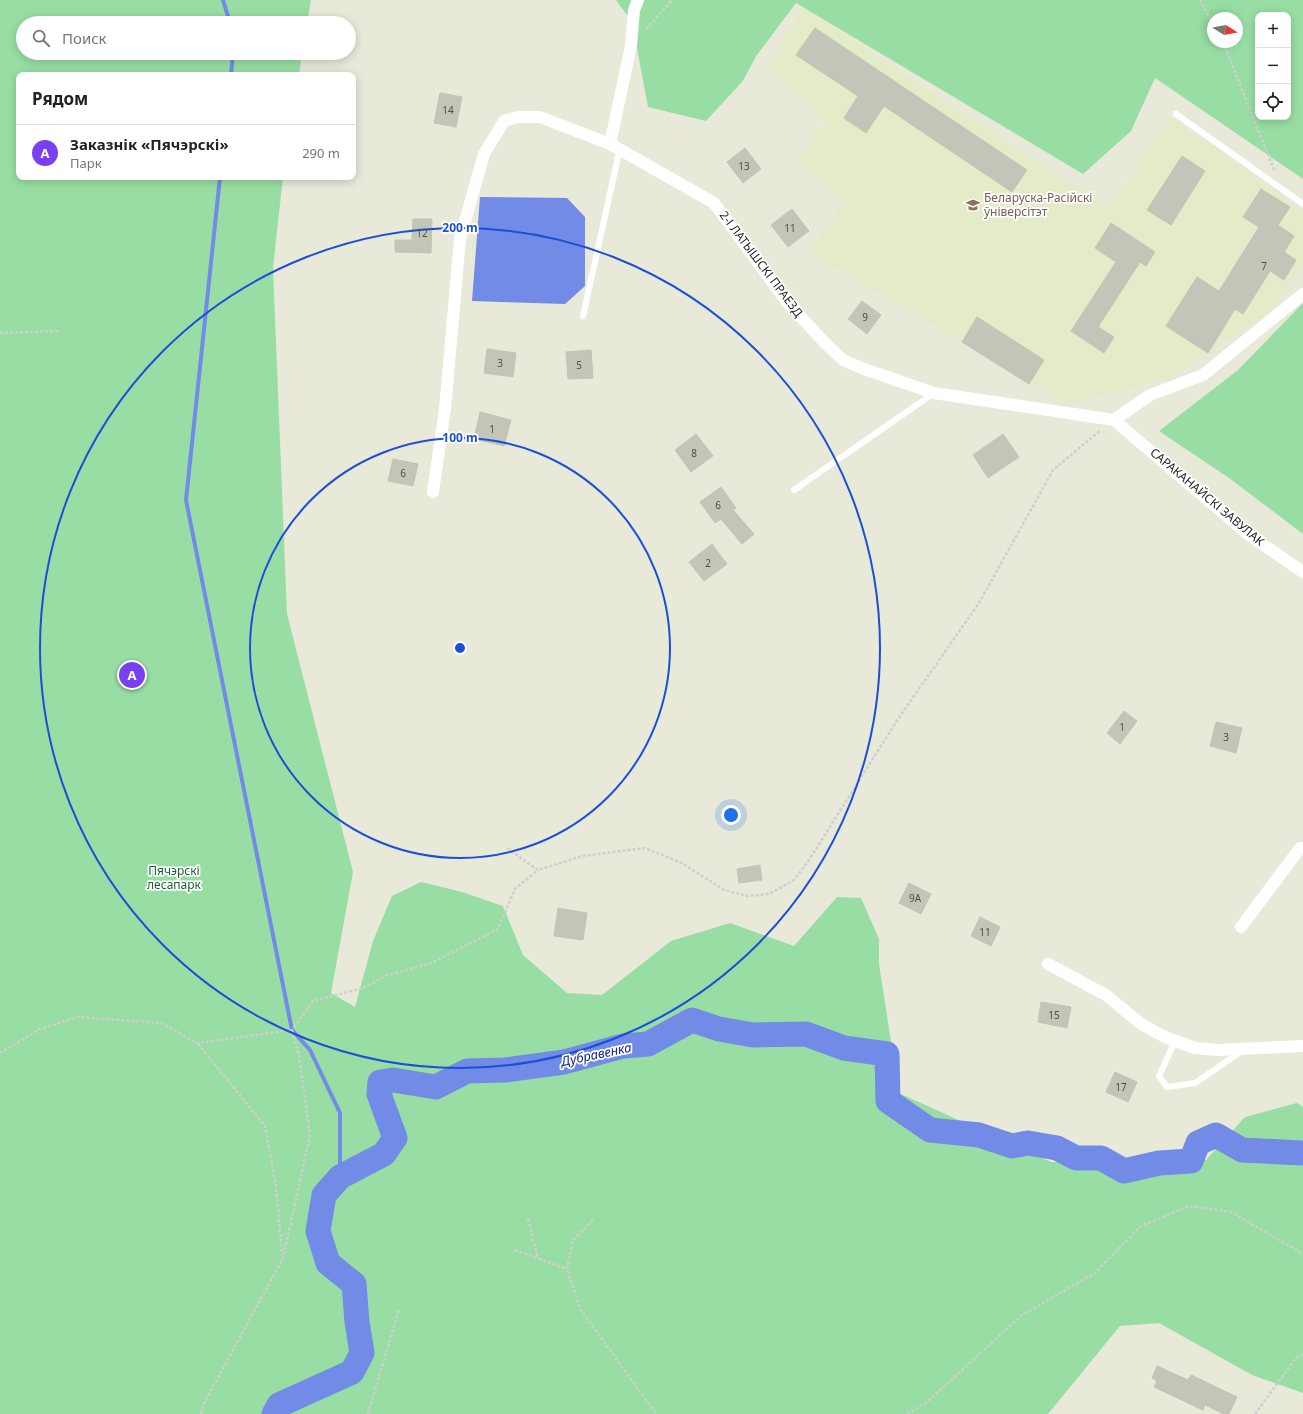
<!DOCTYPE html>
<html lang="ru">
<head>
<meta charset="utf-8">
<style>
  body { margin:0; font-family:"Noto Sans",sans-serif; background:#f2f2f2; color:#222 }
  .controls { position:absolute; right:12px; top:12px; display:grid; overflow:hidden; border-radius:8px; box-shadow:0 2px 10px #0003 }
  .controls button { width:36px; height:36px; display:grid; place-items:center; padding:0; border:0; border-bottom:1px solid #e0e0e0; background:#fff; color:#222; font:20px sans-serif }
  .compass { position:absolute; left:1207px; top:12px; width:36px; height:36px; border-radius:50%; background:#fff; box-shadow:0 2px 10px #0003; rotate:101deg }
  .you { position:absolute; left:731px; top:815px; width:14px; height:14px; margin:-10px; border:3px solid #fff; border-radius:50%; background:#1a73e8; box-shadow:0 0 0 6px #1a73e833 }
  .badge { display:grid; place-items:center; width:26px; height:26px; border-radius:50%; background:#7940f0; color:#fff; font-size:13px; font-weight:700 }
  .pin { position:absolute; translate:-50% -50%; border:2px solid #fff; box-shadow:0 1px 4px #0006 }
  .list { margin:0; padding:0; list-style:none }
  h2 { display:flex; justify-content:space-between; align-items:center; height:52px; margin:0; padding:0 16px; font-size:17px }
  h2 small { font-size:13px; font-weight:400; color:#767676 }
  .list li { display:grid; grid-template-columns:26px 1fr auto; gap:12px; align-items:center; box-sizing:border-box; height:56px; padding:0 16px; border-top:1px solid #e0e0e0 }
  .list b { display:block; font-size:15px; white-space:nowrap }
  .list p { margin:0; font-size:13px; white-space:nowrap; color:#767676 }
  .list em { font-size:13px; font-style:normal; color:#767676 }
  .icon { flex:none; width:22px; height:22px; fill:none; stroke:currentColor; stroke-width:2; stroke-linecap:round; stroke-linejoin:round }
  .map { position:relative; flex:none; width:1303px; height:1414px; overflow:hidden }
  .search { position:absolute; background:#fff; box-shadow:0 2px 10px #0003; left:16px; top:16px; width:340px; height:44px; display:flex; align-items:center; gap:10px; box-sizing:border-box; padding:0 14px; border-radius:22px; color:#767676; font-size:15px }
  .panel { position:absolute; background:#fff; box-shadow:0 2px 10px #0003; left:16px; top:72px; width:340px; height:108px; border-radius:8px }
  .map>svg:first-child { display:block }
  .education { fill:#e4ebc9 }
  .green { fill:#98dea4; fill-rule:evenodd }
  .water { fill:#718be7 }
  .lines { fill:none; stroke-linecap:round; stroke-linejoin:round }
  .stream { stroke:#718be7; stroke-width:4 }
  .river { stroke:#718be7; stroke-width:25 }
  .building { fill:#c3c5b9; stroke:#c2c4b4 }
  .path { stroke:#cfcfcf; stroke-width:2.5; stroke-dasharray:3 2; stroke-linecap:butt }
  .lane { stroke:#fff; stroke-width:6 }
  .street { stroke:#fff; stroke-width:12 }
  .ring { fill:none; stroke:#1d4ed8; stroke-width:2 }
  .labels { text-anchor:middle; stroke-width:3.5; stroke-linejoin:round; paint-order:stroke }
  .number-label { font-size:10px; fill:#4e4e4c }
  .education-label { font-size:12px; fill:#785e54; stroke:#fff; text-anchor:start }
  .street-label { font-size:12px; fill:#272727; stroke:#fff }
  .park-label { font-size:12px; fill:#1d5f31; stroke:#fff }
  .water-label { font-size:13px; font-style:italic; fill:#14258f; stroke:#fff }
  .centre { fill:#1d4ed8; stroke:#fff; stroke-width:2 }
  .ring-label { font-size:12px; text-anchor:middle; font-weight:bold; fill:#1d4ed8; stroke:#fff; stroke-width:3.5; stroke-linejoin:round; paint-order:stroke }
</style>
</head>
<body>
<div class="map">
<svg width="1303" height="1414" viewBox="0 0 1303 1414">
  <rect width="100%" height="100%" fill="#e8e9d9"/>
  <path class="education" d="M803,7L1109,208L1170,117L1303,211V263L1272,310L1173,378L1069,404L809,252L843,202L797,160L826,122L769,69Z"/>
  <g class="green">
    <path d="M0,0H311L307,23H23V53H302L299,75H19V177H283L273,268L287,614L353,872L331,993L355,1007L373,941L392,896L421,882L462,892L503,906L523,955L567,993L602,995L671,941L730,923L794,946L837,897L861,898L879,939V964L899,1093L1051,1162L1206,1160L1245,1117L1297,1103L1303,1107V1393L1252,1375L1159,1323L1120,1326L1048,1414H0Z"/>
    <path d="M616,0H1303V179L1155,78L1131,131L1083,174L796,3L757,55L742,82L706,121L648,107L632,22ZM1258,15H1288V117H1258ZM1213,18H1237V42H1213Z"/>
    <path d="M1303,303V534L1229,478L1159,431L1238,370Z"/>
  </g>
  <path class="water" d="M480,197L567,198L585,217V286L565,304L472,301Z"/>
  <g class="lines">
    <g class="stream">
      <path d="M223,0L230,23"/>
      <path d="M231,75L233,53"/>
      <path d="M220,177L186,500L292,1030L310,1050L340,1113V1177"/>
    </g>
    <path class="river" d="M274,1414L279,1405L352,1372L362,1353L357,1322L354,1284L328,1263L318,1231L324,1195L340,1177L384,1154L395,1138L379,1094L380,1082L393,1080L436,1087L467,1071L505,1070L564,1062L623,1046L648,1044L692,1020L719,1029L753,1035L806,1034L844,1048L887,1054L888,1101L930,1130L979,1135L1012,1146L1028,1143L1057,1148L1076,1158H1101L1124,1171L1159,1163L1191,1161L1198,1143L1216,1135L1242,1150L1303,1153"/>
  </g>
  <g class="building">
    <path d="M815,28L1027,170L1012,192L884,106L866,133L844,118L858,96L796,55Z"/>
    <path d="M440,93L462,97L456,127L434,123Z"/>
    <path d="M745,148L761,169L743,183L727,162Z"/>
    <path d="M1182,156L1205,171L1171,225L1147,210Z"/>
    <path d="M1261,189L1290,207L1278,225L1294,236L1284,252L1296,260L1284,280L1270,271L1243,314L1235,309L1208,353L1166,326L1197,277L1219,291L1259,227L1243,217Z"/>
    <path d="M792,209L809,231L788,247L771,225Z"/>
    <path d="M413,219H432L431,253L395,252V240H412Z"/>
    <path d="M1111,223L1155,252L1146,266L1140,262L1098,327L1114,337L1104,353L1071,331L1116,262L1095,248Z"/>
    <path d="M862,301L881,315L867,334L848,319Z"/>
    <path d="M977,317L1044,360L1029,384L962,342Z"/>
    <path d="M487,349L516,353L513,377L484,373Z"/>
    <path d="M591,350L593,378L568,379L566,352Z"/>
    <path d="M480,412L511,420L504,446L474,439Z"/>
    <path d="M696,434L713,456L691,472L675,450Z"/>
    <path d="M1003,434L1019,457L988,478L973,455Z"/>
    <path d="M393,459L418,464L413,486L388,481Z"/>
    <path d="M721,487L736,508L733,510L754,534L742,544L721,519L715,523L700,502Z"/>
    <path d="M712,544L727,564L704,581L689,562Z"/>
    <path d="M1124,711L1137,721L1120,744L1107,733Z"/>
    <path d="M1216,722L1242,728L1236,753L1210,746Z"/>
    <path d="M760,865L762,880L739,883L737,869Z"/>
    <path d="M909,883L931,894L921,914L899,903Z"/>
    <path d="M558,908L587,913L583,940L554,936Z"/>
    <path d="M980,917L1000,927L991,946L971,936Z"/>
    <path d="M1041,1002L1071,1007L1067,1028L1038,1022Z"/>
    <path d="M1115,1072L1137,1082L1128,1102L1106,1092Z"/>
    <path d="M1157,1366L1188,1380L1191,1375L1237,1397L1229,1414H1224L1205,1405L1203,1410L1154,1387L1157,1381L1152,1378Z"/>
  </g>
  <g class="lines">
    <g class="path">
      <path d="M1200,0L1213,24"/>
      <path d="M646,29L672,0"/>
      <path d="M1223,42L1275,172"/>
      <path d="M0,333L58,331"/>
      <path d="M507,848L538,870L582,856L645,848L682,863L724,890L747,896L769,894L794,880L807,863L898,719L979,603L1053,470L1101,430"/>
      <path d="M198,1044L265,1126L276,1185L282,1255"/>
      <path d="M0,1053L40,1029L77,1017L162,1023L197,1043L292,1030L313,1001L363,988L388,975L431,963L498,929L515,889L538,870"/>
      <path d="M528,1219L538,1258"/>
      <path d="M593,1220L573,1240L567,1269L581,1310L656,1414"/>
      <path d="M515,1250L567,1269"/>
      <path d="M201,1414L203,1405L283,1258L310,1136L299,1055L292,1030"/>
      <path d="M368,1414L399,1309"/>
      <path d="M907,1414L926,1403L1022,1315L1095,1273L1141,1226L1189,1206L1231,1212L1303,1254"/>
      <path d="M1255,1414L1296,1358L1303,1354"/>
    </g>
    <g class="lane">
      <path d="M1176,114L1303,204"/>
      <path d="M583,316L620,148"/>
      <path d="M794,490L934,393"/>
      <path d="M1175,1041L1159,1076L1167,1087L1195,1083L1242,1051"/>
    </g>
    <g class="street">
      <path d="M610,144L631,46L634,10L638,0"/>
      <path d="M1114,420L1249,535L1303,572"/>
      <path d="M1114,420L1150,395L1203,375L1303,294"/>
      <path d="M433,492L445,409L460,239L484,154L504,121L518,117H540L610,144L714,203L787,302L825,343L843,360L864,369L934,393L1114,420"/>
      <path d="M1241,927L1300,848H1303"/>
      <path d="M1048,964L1106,995L1141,1024L1165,1037L1195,1048L1217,1050L1303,1046"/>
    </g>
  </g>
  <g class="ring">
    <circle cx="460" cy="648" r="210"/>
    <circle cx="460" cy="648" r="420"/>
  </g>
  <defs>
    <symbol id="university-bare" viewBox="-9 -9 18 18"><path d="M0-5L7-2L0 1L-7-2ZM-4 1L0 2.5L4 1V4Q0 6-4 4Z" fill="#8d6e63" stroke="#fff" stroke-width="2.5" paint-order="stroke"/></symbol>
  </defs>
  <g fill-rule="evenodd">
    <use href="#university-bare" x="963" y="195" width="20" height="20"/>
  </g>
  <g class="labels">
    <g class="number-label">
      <text x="448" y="114">14</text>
      <text x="744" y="170">13</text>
      <text x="790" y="232">11</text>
      <text x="422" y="237">12</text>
      <text x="1264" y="270">7</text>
      <text x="865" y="321">9</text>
      <text x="500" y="367">3</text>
      <text x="579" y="369">5</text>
      <text x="492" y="433">1</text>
      <text x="694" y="457">8</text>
      <text x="403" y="477">6</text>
      <text x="718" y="509">6</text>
      <text x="708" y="567">2</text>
      <text x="1122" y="731">1</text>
      <text x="1226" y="741">3</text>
      <text x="915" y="902">9А</text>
      <text x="985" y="936">11</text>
      <text x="1054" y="1019">15</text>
      <text x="1121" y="1091">17</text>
    </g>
    <g class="education-label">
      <text x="984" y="202">Беларуска-Расійскі<tspan x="984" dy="14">ўніверсітэт</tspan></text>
    </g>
    <g class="street-label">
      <text transform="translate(761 264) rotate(53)" y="4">2-І ЛАТЫШСКІ ПРАЕЗД</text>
      <text transform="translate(1207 497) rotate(40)" y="4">САРАКАНАЙСКІ ЗАВУЛАК</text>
    </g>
    <g class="park-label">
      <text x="174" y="875">Пячэрскі<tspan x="174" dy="14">лесапарк</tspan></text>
    </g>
    <g class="water-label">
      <text transform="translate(596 1054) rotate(-12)" y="5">Дубравенка</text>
    </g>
  </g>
  <circle cx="460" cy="648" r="6" class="centre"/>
  <g class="ring-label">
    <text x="460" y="232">200 m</text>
    <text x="460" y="442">100 m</text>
  </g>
</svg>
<div class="controls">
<button>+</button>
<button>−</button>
<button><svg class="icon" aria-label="locate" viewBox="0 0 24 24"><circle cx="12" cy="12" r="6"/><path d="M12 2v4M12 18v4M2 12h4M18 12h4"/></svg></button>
</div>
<svg class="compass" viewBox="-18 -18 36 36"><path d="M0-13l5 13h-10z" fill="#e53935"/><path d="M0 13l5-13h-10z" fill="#767676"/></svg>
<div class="you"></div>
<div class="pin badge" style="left:132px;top:675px">A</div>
<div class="search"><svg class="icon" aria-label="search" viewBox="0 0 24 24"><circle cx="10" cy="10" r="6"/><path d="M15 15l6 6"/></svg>Поиск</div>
<section class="panel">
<h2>Рядом<small></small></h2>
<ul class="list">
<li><span class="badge">A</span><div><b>Заказнік «Пячэрскі»</b><p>Парк</p></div><em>290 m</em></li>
</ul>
</section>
</div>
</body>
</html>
